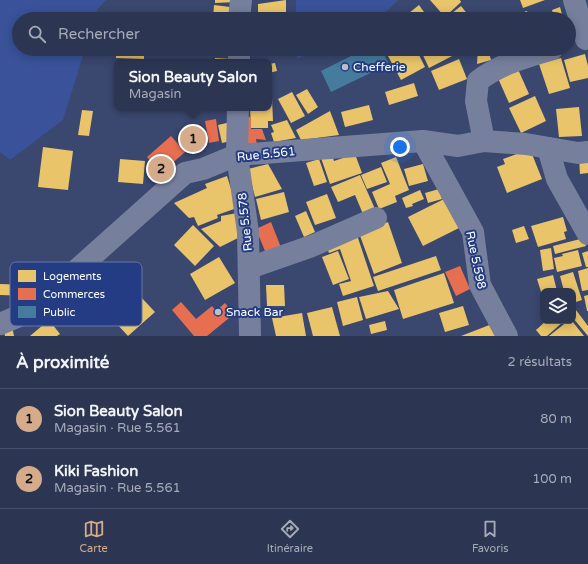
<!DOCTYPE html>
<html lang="fr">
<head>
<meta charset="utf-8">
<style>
  body { margin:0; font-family:"Varela Round",sans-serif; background:#343d59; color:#f1f3f6 }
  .controls { position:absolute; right:12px; bottom:12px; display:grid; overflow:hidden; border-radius:8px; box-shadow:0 2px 10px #0003 }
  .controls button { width:36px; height:36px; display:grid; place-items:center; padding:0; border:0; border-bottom:1px solid #485069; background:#2c3552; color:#f1f3f6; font:20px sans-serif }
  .you { position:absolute; left:400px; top:147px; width:14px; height:14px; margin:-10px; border:3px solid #fff; border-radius:50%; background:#1a73e8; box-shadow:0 0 0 6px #1a73e833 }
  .badge { display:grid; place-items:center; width:26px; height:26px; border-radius:50%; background:#d6ab8b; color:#111; font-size:13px; font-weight:700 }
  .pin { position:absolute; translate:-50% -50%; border:2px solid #fff; box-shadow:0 1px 4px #0006 }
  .popup { position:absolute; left:114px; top:59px; width:158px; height:52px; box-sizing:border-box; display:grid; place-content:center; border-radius:8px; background:#2c3552; filter:drop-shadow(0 1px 3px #0005); font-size:13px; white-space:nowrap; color:#a6abb8 }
  .popup b { font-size:15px; color:#f1f3f6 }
  .popup::after { content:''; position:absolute; left:50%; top:100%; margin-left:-8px; border:8px solid transparent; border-top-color:#2c3552 }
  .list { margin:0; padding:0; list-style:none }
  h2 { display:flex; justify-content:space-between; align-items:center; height:52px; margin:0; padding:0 16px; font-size:17px }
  h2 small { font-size:13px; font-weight:400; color:#a6abb8 }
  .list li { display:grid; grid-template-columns:26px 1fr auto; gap:12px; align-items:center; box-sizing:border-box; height:60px; padding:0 16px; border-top:1px solid #485069 }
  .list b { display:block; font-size:15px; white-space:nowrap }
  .list p { margin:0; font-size:13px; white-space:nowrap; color:#a6abb8 }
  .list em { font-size:13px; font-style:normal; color:#a6abb8 }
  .icon { flex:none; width:22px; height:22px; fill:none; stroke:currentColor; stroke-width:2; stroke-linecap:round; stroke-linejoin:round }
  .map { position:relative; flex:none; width:588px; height:336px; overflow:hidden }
  .search { position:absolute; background:#2c3552; box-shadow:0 2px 10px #0003; left:12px; right:12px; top:12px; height:44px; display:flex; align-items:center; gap:10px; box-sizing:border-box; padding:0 14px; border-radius:22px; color:#a6abb8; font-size:15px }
  .sheet { height:172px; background:#2c3552 }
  nav { display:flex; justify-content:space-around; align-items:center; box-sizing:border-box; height:56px; border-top:1px solid #485069; background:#2c3552; font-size:11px; color:#a6abb8 }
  nav a { display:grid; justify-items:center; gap:2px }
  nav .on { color:#d6ab8b }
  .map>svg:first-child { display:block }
  .green { fill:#395299 }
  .homes { fill:#e9c46a }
  .shops { fill:#e76f51 }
  .public { fill:#457b9d }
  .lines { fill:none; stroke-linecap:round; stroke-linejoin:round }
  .minor { stroke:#767f9c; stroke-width:22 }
  .poi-dot { fill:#babfcc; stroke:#243c84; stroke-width:1.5 }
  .labels { text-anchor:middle; stroke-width:4; stroke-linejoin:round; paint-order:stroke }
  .poi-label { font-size:12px; fill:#fff; stroke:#243c84; text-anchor:start }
  .street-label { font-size:12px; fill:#fff; stroke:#243c84 }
  .key { fill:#243c84; stroke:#6676a9; stroke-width:1 }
  .key-label { font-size:11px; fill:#fff }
</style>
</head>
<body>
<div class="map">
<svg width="588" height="336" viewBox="0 0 588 336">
  <rect width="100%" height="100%" fill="#3a476e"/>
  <g class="green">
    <path d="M0,0H106L97,10L94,19H19V49H85L63,120L10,160L0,152Z"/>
    <path d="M296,0H398L379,19H296Z"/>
    <path d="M297,49H319L297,59Z"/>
  </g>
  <g class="homes">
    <path d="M215,0H236V2L215,3Z"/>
    <path d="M286,0V19H258V4Z"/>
    <path d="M430,0H460L461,2L445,17Z"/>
    <path d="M520,0H545L523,8Z"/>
    <path d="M214,5L238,8L237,19H213Z"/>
    <path d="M419,5L429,19H406L404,17Z"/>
    <path d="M461,6L469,16L464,19H448L447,17Z"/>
    <path d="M560,7L563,18L555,19L552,10Z"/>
    <path d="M527,11L530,19H504Z"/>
    <path d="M502,15L504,19H493Z"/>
    <path d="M116,49H144V59L116,58Z"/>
    <path d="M212,49H233V55L211,52Z"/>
    <path d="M259,49H282V50L259,54Z"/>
    <path d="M402,49H416L425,67L401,80L388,56Z"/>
    <path d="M420,49H454L456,54L429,68Z"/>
    <path d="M478,49H488L491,60L477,64Z"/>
    <path d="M585,54L588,66V78L570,82L564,60Z"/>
    <path d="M215,58L232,59L231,62H215Z"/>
    <path d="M561,58L570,88L549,94L539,64Z"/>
    <path d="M459,59L467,79L439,90L431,71Z"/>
    <path d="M275,63L277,71L269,73V64Z"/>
    <path d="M517,67L529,94L509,103L497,76Z"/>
    <path d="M414,83L418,96L389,105L385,92Z"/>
    <path d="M307,89L318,107L308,114L296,95Z"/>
    <path d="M292,92L305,116L291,123L278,99Z"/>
    <path d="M535,96L546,121L521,133L509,108Z"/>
    <path d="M269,98H272L273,121H268V128H251L250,108H269Z"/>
    <path d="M369,105L373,120L345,127L341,112Z"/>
    <path d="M579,107L582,136L559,137L556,109Z"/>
    <path d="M82,110L93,111L89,136L78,135Z"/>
    <path d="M330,111L339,135L301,140L296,130Z"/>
    <path d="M287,120L296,138L274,142L271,133L274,132L271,125Z"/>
    <path d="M231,122L235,140L222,143L218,125Z"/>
    <path d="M43,147L73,151L68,190L38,187Z"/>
    <path d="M530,149L542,179L507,193L497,167L505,164L503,159Z"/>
    <path d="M355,154L362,173L330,184L321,158L332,155L334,161Z"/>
    <path d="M588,156V173L580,174L579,157Z"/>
    <path d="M396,157L409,190L395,196L397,202L379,209L372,192L390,184L381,163Z"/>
    <path d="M120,159L145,161L143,184L118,182Z"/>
    <path d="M319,159L327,182L314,186L306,163Z"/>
    <path d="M268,164L282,189L255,197L248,169Z"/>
    <path d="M423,164L428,181L409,186L404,169Z"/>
    <path d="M381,167L387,182L367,189L361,175Z"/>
    <path d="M360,175L375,209L363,214L355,195L338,202L331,187Z"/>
    <path d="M227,176L237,208L217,215L218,218L198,226L194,217L189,218L174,203L207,188L205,184Z"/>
    <path d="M439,189L442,199L428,203L425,193Z"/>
    <path d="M420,190L424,199L412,204L413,206L406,208L402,198Z"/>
    <path d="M284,192L289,212L261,220L256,199Z"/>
    <path d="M327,194L336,218L315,225L306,202Z"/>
    <path d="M444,199L459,228L423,246L408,217Z"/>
    <path d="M306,211L315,232L304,237L295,216Z"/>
    <path d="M237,213L240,237L220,247L201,229L221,221V216Z"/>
    <path d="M563,217L567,231L564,232L566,239L538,247L531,226Z"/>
    <path d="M388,222L402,263L374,274L359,233Z"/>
    <path d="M193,225L214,246L195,266L174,245Z"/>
    <path d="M524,226L529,239L516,243L512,230Z"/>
    <path d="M357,235L374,286L343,296L339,284L351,281L340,249L329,253L326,245Z"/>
    <path d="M584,238L586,246L555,254L553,246Z"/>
    <path d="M551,248L554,269L543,271L540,250Z"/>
    <path d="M578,250L582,266L557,272L554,258L563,256L562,254Z"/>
    <path d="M338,251L349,279L333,285L322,257Z"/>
    <path d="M588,251V267H586L582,253Z"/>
    <path d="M436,256L441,270L378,291L373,277Z"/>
    <path d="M219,257L235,283L205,300L190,274Z"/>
    <path d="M588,268V290L582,291L578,271Z"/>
    <path d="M573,272L582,300L573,303V291H564L560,276Z"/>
    <path d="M444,273L454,303L403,319L394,290Z"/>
    <path d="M127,275L140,293L129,301L116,283Z"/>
    <path d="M553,275L557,291H543V298L537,279Z"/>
    <path d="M35,283L49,284L34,295Z"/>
    <path d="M0,284L30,285V296L0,295Z"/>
    <path d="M111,285L129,306L140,296L155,312L128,336L94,299Z"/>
    <path d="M266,285H284L285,306H267Z"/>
    <path d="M388,291L399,309L366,319L359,297Z"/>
    <path d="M588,295V311H587L584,296Z"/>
    <path d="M357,297L363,320L343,326L337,302Z"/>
    <path d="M463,306L469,325L445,332L439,313Z"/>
    <path d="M332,307L340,336H313L307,313Z"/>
    <path d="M576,310L588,326V336L573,318V313Z"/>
    <path d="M302,313L306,336H276L272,318Z"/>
    <path d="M49,320L60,334L57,336H30Z"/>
    <path d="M385,321L387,330L371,334L369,325Z"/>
    <path d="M546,321H564L547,336H541L536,330Z"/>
    <path d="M568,321H572L584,336H549Z"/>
    <path d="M492,324L510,336H461Z"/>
    <path d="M12,326L14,336H5L3,328Z"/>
  </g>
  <g class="shops">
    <path d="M243,117H251V129H262L266,140L256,139L257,145L244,144Z"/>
    <path d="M216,119L219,141L209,143L205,121Z"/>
    <path d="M197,135L199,141L192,144L190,137Z"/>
    <path d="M171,136L185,152L161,173L147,157Z"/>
    <path d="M271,222L282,250L267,256L256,229Z"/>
    <path d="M460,266L470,289L456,296L445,272Z"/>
    <path d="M181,302L196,319L212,306L216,311L225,303L234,314L207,336H194L172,310Z"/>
  </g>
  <path class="public" d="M365,49H381L389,64L331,92L321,71Z"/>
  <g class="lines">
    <g class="minor">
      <path d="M574,0L586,39"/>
      <path d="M239,19L241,0"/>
      <path d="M239,62V49"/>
      <path d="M238,108L237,155L248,232L250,336"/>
      <path d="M423,141L473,232L480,285L507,336"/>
      <path d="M484,141L476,101L478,81C501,63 525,58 552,49"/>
      <path d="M548,148L557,179L588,234"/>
      <path d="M249,268L312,246L376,218"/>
      <path d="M0,324L19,316L43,300L185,173L203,169L237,155L423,141L458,146L484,141L526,144L578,153L588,152"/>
    </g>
  </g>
  <g class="poi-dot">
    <circle cx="345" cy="67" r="4"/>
    <circle cx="218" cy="312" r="4"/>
  </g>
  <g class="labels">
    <g class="poi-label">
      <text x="353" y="71">Chefferie</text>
      <text x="226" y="316">Snack Bar</text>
    </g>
    <g class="street-label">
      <text transform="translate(266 154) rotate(-6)" y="4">Rue 5.561</text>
      <text transform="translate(245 222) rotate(-96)" y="4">Rue 5.578</text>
      <text transform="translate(476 260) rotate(78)" y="4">Rue 5.598</text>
    </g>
  </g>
  <rect x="10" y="262" width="132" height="64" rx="6" class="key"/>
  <rect x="18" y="270" width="18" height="12" fill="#e9c46a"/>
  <rect x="18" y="288" width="18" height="12" fill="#e76f51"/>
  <rect x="18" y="306" width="18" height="12" fill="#457b9d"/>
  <g class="key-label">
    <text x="43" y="280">Logements</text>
    <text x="43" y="298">Commerces</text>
    <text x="43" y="316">Public</text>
  </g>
</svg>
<div class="controls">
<button><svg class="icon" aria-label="layers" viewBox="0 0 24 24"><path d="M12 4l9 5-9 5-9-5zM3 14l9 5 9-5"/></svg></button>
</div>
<div class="you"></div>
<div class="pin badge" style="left:193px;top:139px">1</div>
<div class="popup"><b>Sion Beauty Salon</b>Magasin</div>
<div class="pin badge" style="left:161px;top:169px">2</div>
<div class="search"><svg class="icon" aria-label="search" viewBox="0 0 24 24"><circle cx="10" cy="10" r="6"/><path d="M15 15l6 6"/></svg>Rechercher</div>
</div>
<section class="sheet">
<h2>À proximité<small>2 résultats</small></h2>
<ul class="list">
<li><span class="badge">1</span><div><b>Sion Beauty Salon</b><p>Magasin · Rue 5.561</p></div><em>80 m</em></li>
<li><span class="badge">2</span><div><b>Kiki Fashion</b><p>Magasin · Rue 5.561</p></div><em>100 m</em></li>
</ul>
</section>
<nav>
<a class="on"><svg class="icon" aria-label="map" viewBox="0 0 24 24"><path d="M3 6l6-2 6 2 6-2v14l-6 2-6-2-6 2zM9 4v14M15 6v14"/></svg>Carte</a>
<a><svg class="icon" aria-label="directions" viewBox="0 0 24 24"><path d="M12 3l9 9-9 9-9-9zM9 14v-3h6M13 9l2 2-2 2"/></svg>Itinéraire</a>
<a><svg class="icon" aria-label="saved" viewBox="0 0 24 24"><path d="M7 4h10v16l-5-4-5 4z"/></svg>Favoris</a>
</nav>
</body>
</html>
